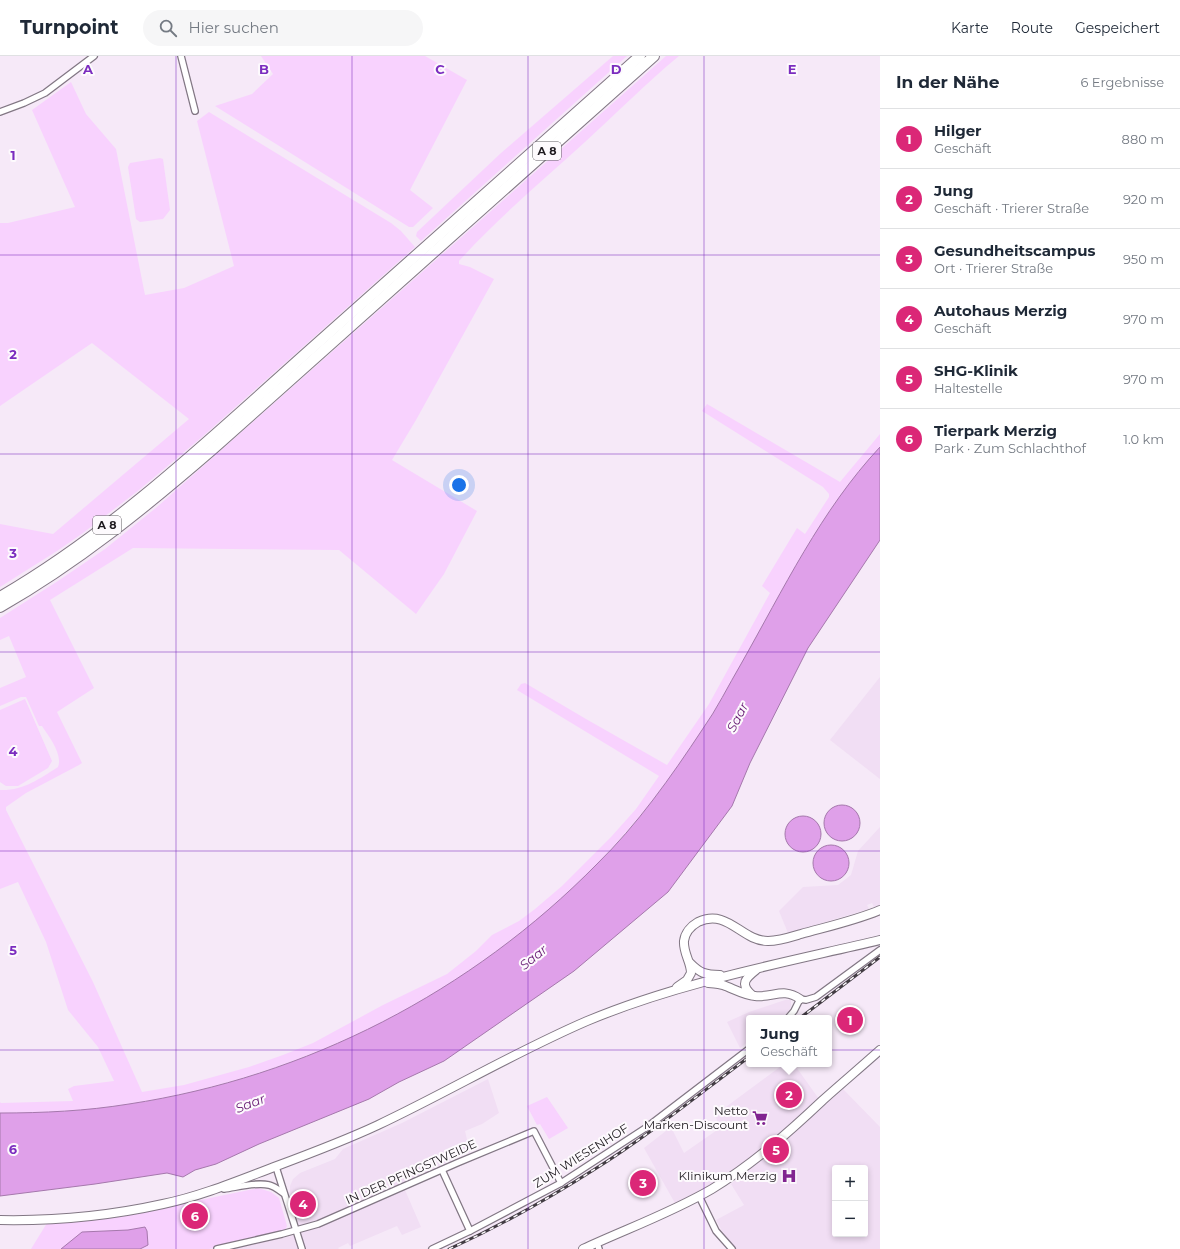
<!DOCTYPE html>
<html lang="de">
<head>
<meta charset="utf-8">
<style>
  body { margin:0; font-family:Montserrat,sans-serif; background:#f6f6f7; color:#1f2937 }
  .controls { position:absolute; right:12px; bottom:12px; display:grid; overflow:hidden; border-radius:4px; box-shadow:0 2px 6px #0003 }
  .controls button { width:36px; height:36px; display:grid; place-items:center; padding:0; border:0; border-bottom:1px solid #e0e1e3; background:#fff; color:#1f2937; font:20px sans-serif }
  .you { position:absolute; left:459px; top:429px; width:14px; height:14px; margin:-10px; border:3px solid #fff; border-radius:50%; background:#1a73e8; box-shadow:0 0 0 6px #1a73e833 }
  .badge { display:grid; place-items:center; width:26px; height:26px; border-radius:50%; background:#db2777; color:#fff; font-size:13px; font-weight:700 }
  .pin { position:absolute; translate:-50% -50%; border:2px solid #fff; box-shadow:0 1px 4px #0006 }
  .popup { position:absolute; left:746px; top:959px; width:86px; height:52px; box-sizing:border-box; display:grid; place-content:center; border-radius:4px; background:#fff; filter:drop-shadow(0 1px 3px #0005); font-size:13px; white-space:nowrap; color:#747a83 }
  .popup b { font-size:15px; color:#1f2937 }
  .popup::after { content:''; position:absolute; left:50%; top:100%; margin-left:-8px; border:8px solid transparent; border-top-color:#fff }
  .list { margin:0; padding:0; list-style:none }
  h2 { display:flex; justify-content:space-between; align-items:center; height:52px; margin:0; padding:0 16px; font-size:17px }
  h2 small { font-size:13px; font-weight:400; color:#747a83 }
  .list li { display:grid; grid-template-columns:26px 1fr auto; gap:12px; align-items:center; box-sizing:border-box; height:60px; padding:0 16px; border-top:1px solid #e0e1e3 }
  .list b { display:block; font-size:15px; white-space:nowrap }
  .list p { margin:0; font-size:13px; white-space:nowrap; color:#747a83 }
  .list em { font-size:13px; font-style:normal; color:#747a83 }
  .icon { flex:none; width:22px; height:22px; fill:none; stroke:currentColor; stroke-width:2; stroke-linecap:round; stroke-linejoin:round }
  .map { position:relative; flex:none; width:880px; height:1193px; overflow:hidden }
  header { display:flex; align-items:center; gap:24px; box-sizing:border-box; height:56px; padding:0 20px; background:#fff; border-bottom:1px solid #e0e1e3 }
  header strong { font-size:19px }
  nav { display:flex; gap:22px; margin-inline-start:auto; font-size:14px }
  .search { width:280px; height:36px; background:#f6f6f7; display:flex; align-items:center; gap:10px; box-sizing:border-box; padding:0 14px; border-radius:22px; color:#747a83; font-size:15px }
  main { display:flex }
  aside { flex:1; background:#fff }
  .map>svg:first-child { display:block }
  .built { fill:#f1def4; fill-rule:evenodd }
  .green { fill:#f8d2fe }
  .water { fill:#dfa0e9; stroke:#a578ac }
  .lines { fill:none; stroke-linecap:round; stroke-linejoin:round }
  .street-casing { stroke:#827784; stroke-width:8 }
  .secondary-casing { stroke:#827784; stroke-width:10 }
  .highway-casing { stroke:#827784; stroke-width:12 }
  .street { stroke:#fff; stroke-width:5.5 }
  .secondary { stroke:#fff; stroke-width:8 }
  .highway { stroke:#fff; stroke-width:10 }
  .rail-casing { stroke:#423c43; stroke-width:3 }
  .rail { stroke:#fdfafd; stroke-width:1.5; stroke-dasharray:4.5; stroke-linecap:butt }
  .grid { fill:none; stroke:#7b2cbf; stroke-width:1; stroke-opacity:0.55 }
  .labels { text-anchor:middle; stroke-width:4; stroke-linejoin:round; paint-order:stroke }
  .shield { fill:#fdfafd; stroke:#615d62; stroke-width:1 }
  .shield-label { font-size:11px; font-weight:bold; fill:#1e1a1f }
  .poi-label { font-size:12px; fill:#1e1a1f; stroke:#fdfafd; text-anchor:end }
  .street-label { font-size:12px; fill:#1e1a1f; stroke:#fdfafd }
  .water-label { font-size:13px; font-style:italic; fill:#6d2379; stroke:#fdfafd }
  .grid-label { font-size:13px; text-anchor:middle; font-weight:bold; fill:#7b2cbf; stroke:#fdfafd; stroke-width:4; stroke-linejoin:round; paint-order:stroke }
</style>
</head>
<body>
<header>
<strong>Turnpoint</strong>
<div class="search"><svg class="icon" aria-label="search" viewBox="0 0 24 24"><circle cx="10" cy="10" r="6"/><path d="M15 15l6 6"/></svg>Hier suchen</div>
<nav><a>Karte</a><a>Route</a><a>Gespeichert</a></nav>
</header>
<main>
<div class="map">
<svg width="880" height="1193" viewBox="0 0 880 1193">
  <rect width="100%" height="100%" fill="#f6e9f8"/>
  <g class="built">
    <path d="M880,621V723L830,684Z"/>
    <path d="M880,771V849L874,851L872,847L867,849L869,853L788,877L779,855L803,831L838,829L851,819L858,795Z"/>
    <path d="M785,944H791V950L789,955L780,962H749V985L740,992L727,966L749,956Z"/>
    <path d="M784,1008H794L819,1043L754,1099L703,1134L676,1149L644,1092L671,1071L684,1097L720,1072L715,1059Z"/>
    <path d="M488,1023L499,1057L482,1068L465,1075L470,1096L402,1127L421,1171L402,1179L397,1170L350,1190L348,1187L338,1192L339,1193H232L302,1178L292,1147L290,1136V1130L293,1123L300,1117L335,1103L343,1093L402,1067Z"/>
    <path d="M843,1033L880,1071V1193H734L727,1184L716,1164L744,1149L731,1128L783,1087ZM835,1112H865V1178H835Z"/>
  </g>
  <g class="green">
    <path d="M261,0H425L467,24L410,134L433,152L413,171H409L215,50L252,38L273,18Z"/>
    <path d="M613,0H627L421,185L416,180L417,176L501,97Z"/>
    <path d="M666,0H679C646,27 616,58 585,86C542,125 498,162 459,205V208L470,211L494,223L416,364L392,404L477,455L444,518L416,558L339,494L133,492L50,544L94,632L57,656L82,707L79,709L26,737L6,751V754L93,926L142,1036L184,1029L249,1011L283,999L313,987L383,949L447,918L476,895L492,879L519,865L535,853L562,830L611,781L636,753L659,720L517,634L521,628L525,627L586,663L667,709L709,648L770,537L762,530L797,472L805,478L829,441V438L823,431L702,355L707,348L840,426L880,378C880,382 880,386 880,390C879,394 872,399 869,403C859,415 849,428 840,441C819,469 802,501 784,532C757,578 733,627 704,672C681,708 654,744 626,776C501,923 320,1017 130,1048C87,1055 44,1057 0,1057V1046L1,1047L73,1045L68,1033L74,1030L114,1025L98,991L68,954L46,886L18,826L0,833V734C23,735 39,723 58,711C63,698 49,681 42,670H39L26,641H21L0,650V632L26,621L9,580L0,584V562L58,525L105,493L157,451Z"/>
    <path d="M71,26L86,58L116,93L145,239L184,232L234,210L197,65L209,56L391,167L401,175L415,191L202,381L139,434L83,477L57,495L0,531V468L53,478L189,363L92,287L0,350V167H8L75,151L32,54Z"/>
    <path d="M160,102L163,103L170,154L163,163L140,166L136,163L128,111L130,107Z"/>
    <path d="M25,643L52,705L48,712L18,730H6L0,726V654Z"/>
    <path d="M547,1041L568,1072L549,1083L540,1068L537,1069L527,1050Z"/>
    <path d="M258,1132L271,1136L279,1142L287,1170L284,1176L209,1193H31L47,1167L162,1152Z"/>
  </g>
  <g class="water">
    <path d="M880,391V484L808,592L750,707L732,750L668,836L574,915L444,1005L399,1026L369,1043L259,1088L216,1108L195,1114L183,1121L167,1117L95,1128L0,1140V1057C43,1057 86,1055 129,1048C307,1021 471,936 597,808C637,769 671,721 702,674C717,653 728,630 741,608C783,534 821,454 880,391Z"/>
    <circle cx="842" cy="767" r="18"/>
    <circle cx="803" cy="778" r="18"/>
    <circle cx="831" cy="807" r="18"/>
    <path d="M145,1171L147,1175L148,1189L140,1193H61L82,1176L128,1174Z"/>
  </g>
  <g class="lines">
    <defs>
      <g id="street">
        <path d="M181,0L195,55"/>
        <path d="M0,56L24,47L45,37L94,0"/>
        <path d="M788,962L794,955L800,943L806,944L816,941L880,894"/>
        <path d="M276,1111L302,1193"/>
        <path d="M442,1114L470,1175"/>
        <path d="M224,1133C238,1131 256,1126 269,1129C274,1130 279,1134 283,1137"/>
        <path d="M699,1140L716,1175L732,1193"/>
        <path d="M597,1187L599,1193"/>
        <path d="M217,1193L282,1178L318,1168L457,1107L534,1075L561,1127"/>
        <path d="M432,1193L470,1175L561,1127L647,1071L749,993"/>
      </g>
      <g id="secondary">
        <path d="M690,907C700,917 705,919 720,919"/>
        <path d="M708,927C713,927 718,928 723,929C734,933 744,939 755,940C773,942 783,931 800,943"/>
        <path d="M677,931L687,924L691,917C691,906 683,897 684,885C685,877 691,870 698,866C728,852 741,885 768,885C779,885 791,881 801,878C826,871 857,864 880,854"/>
        <path d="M752,939C739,928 746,922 756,914"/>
        <path d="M0,1164C54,1165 109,1160 163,1148C201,1140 237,1125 274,1111C309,1098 344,1085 378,1069C448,1036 515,996 587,965C680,926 783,907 880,884"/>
        <path d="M583,1193C626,1173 671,1157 712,1133C753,1108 788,1077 823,1044C842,1027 861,1011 880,994"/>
      </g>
      <g id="highway">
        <path d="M0,541C112,476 207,386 303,300C415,200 527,100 640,0"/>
        <path d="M0,551C77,507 146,451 213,393L654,0"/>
      </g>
    </defs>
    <use href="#street" class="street-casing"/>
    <use href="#secondary" class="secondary-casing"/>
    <use href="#highway" class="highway-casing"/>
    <use href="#street" class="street"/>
    <use href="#secondary" class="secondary"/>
    <use href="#highway" class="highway"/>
    <defs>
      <g id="rail">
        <path d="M800,962L880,901"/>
        <path d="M449,1193C500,1170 548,1143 595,1113C649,1079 698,1039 749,1001"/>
      </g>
    </defs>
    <use href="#rail" class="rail-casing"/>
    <use href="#rail" class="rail"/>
  </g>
  <path class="grid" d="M176,0V1193M352,0V1193M528,0V1193M704,0V1193M0,199H880M0,398H880M0,596H880M0,795H880M0,994H880"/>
  <defs>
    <symbol id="supermarket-bare" viewBox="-9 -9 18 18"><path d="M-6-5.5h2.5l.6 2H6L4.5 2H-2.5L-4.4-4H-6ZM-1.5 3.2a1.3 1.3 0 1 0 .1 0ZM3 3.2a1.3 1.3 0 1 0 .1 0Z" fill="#812490" stroke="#fdfafd" stroke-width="2.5" paint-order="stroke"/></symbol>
    <symbol id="hospital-bare" viewBox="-9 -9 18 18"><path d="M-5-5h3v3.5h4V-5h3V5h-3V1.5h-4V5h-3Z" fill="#812490" stroke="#fdfafd" stroke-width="2.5" paint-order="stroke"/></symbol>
  </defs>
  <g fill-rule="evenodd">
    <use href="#supermarket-bare" x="749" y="1051" width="22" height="22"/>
    <use href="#hospital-bare" x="778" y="1109" width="22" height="22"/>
  </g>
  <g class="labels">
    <g class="shield">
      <rect x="533" y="86" width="28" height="18" rx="3"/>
      <rect x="93" y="460" width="28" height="18" rx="3"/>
    </g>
    <g class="shield-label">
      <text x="547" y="99">A 8</text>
      <text x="107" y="473">A 8</text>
    </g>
    <g class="poi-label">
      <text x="748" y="1059">Netto<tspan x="748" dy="14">Marken-Discount</tspan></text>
      <text x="777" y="1124">Klinikum Merzig</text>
    </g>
    <g class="street-label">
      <text transform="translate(581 1100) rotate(-32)" y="4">ZUM WIESENHOF</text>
      <text transform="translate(411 1116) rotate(-24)" y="4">IN DER PFINGSTWEIDE</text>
    </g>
    <g class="water-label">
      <text transform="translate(737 661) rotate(-62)" y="5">Saar</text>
      <text transform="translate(533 901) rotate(-39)" y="5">Saar</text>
      <text transform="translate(250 1047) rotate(-21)" y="5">Saar</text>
    </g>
  </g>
  <g class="grid-label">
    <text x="88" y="18">A</text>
    <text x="264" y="18">B</text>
    <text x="440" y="18">C</text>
    <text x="616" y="18">D</text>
    <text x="792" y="18">E</text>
    <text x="13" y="104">1</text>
    <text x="13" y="303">2</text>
    <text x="13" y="502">3</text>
    <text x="13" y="700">4</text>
    <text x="13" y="899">5</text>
    <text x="13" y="1098">6</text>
  </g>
</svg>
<div class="controls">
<button>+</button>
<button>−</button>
</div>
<div class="you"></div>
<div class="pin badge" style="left:850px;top:964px">1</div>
<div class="pin badge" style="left:789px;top:1039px">2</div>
<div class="popup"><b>Jung</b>Geschäft</div>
<div class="pin badge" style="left:643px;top:1127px">3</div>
<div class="pin badge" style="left:303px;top:1148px">4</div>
<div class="pin badge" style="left:776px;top:1094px">5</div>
<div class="pin badge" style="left:195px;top:1160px">6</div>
</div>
<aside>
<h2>In der Nähe<small>6 Ergebnisse</small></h2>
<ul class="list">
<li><span class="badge">1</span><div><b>Hilger</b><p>Geschäft</p></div><em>880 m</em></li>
<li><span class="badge">2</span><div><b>Jung</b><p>Geschäft · Trierer Straße</p></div><em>920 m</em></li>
<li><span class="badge">3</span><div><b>Gesundheitscampus</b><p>Ort · Trierer Straße</p></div><em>950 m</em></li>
<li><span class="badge">4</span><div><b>Autohaus Merzig</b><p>Geschäft</p></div><em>970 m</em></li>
<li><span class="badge">5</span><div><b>SHG-Klinik</b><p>Haltestelle</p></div><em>970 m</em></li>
<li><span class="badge">6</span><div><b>Tierpark Merzig</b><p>Park · Zum Schlachthof</p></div><em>1.0 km</em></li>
</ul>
</aside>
</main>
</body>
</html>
